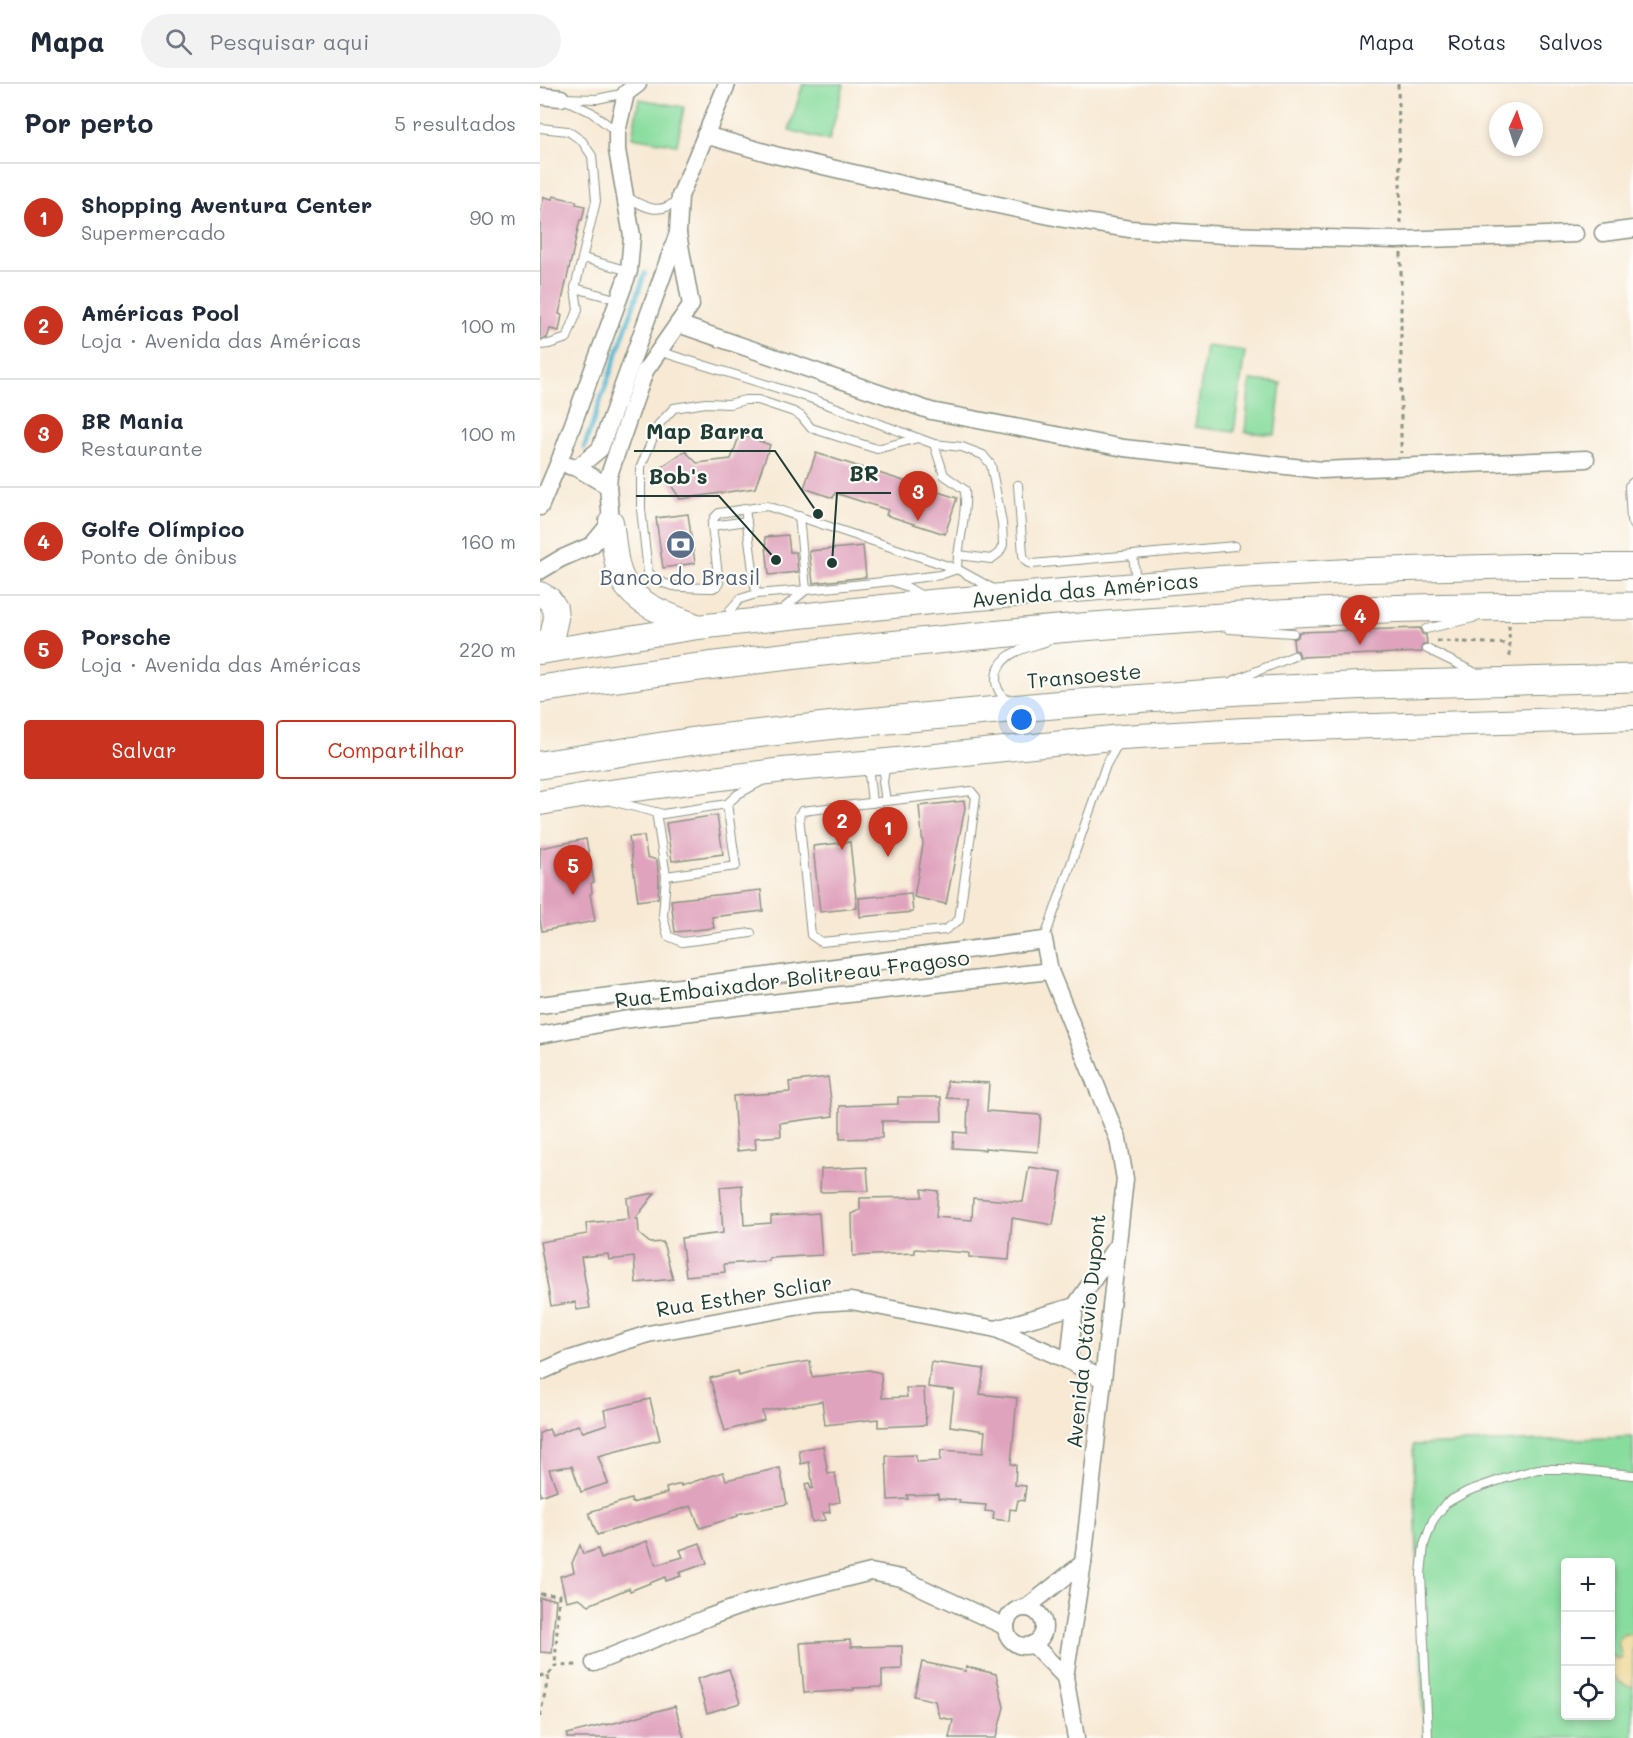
<!DOCTYPE html>
<html lang="pt">
<meta charset="utf-8">
<style>
body{margin:0;font-family:Mali,sans-serif;background:#f2f2f3;color:#1f2937}
.controls{position:absolute;right:18px;bottom:18px;display:grid;overflow:hidden;border-radius:6px;box-shadow:0 3px 9px #0003}
.controls button{width:54px;height:54px;display:grid;place-items:center;padding:0;border:0;border-bottom:2px solid #e0e1e3;background:#fff;color:#1f2937;font:30px sans-serif}
.compass{position:absolute;left:949px;top:18px;width:54px;height:54px;border-radius:50%;background:#fff;box-shadow:0 3px 9px #0003;rotate:3deg}
.you{position:absolute;left:482px;top:636px;width:21px;height:21px;margin:-15px;border:4px solid #fff;border-radius:50%;background:#1a73e8;box-shadow:0 0 0 9px #1a73e833}
.badge{display:grid;place-items:center;width:39px;height:39px;border-radius:50%;background:#c8321e;color:#fff;font-size:20px;font-weight:700}
.pin{position:absolute;translate:-50% -50px;filter:drop-shadow(0 2px 3px #0008)}
.pin::after{content:'';position:absolute;top:32px;width:21px;height:18px;background:inherit;clip-path:polygon(0 0,100% 0,50% 100%)}
.list{margin:0;padding:0;list-style:none}
h2{display:flex;justify-content:space-between;align-items:center;height:78px;margin:0;padding:0 24px;font-size:26px}
h2 small{font-size:20px;font-weight:400;color:#747a83}
.list li{display:grid;grid-template-columns:39px 1fr auto;gap:18px;align-items:center;box-sizing:border-box;height:108px;padding:0 24px;border-top:2px solid #e0e1e3}
.list b{display:block;font-size:22px;white-space:nowrap}
.list p{margin:0;font-size:20px;white-space:nowrap;color:#747a83}
.list em{font-size:20px;font-style:normal;color:#747a83}
.actions{display:flex;gap:12px;padding:18px 24px}
.actions a{flex:1;padding:14px 0;border:2px solid #c8321e;border-radius:6px;text-align:center;font-size:21px;color:#c8321e}
.actions .main{background:#c8321e;color:#fff}
.icon{flex:none;width:33px;height:33px;fill:none;stroke:currentColor;stroke-width:2;stroke-linecap:round;stroke-linejoin:round}
.map{position:relative;flex:none;width:1093px;height:1654px;overflow:hidden}
header{display:flex;align-items:center;gap:36px;box-sizing:border-box;height:84px;padding:0 30px;background:#fff;border-bottom:2px solid #e0e1e3}
header strong{font-size:28px}
nav{display:flex;gap:33px;margin-inline-start:auto;font-size:21px}
.search{width:420px;height:54px;background:#f2f2f3;display:flex;align-items:center;gap:15px;box-sizing:border-box;padding:0 21px;border-radius:33px;color:#747a83;font-size:22px}
main{display:flex}
aside{flex:1;background:#fff}
.map>svg:first-child{display:block}
</style>
<header>
<strong>Mapa</strong>
<div class="search"><svg class="icon" aria-label="search" viewBox="0 0 24 24"><circle cx="10" cy="10" r="6"/><path d="M15 15l6 6"/></svg>Pesquisar aqui</div>
<nav><a>Mapa</a><a>Rotas</a><a>Salvos</a></nav>
</header>
<main>
<aside>
<h2>Por perto<small>5 resultados</small></h2>
<ul class="list">
<li><span class="badge">1</span><div><b>Shopping Aventura Center</b><p>Supermercado</p></div><em>90 m</em></li>
<li><span class="badge">2</span><div><b>Américas Pool</b><p>Loja · Avenida das Américas</p></div><em>100 m</em></li>
<li><span class="badge">3</span><div><b>BR Mania</b><p>Restaurante</p></div><em>100 m</em></li>
<li><span class="badge">4</span><div><b>Golfe Olímpico</b><p>Ponto de ônibus</p></div><em>160 m</em></li>
<li><span class="badge">5</span><div><b>Porsche</b><p>Loja · Avenida das Américas</p></div><em>220 m</em></li>
</ul>
<div class="actions"><a class="main">Salvar</a><a>Compartilhar</a></div>
</aside>
<div class="map">
<svg width="1093" height="1654" viewBox="0 0 1093 1654">
<rect width="100%" height="100%" fill="#fdfcf7"/>
<filter id="ink" filterUnits="userSpaceOnUse"><feTurbulence type="fractalNoise" baseFrequency=".0167" numOctaves="2"/><feDisplacementMap in="SourceGraphic" scale="12" xChannelSelector="R" yChannelSelector="G"/><feConvolveMatrix kernelMatrix="1 2 1 2 8 2 1 2 1" color-interpolation-filters="sRGB"/></filter>
<filter id="wash" filterUnits="userSpaceOnUse"><feTurbulence type="fractalNoise" baseFrequency=".008" numOctaves="4" result="noise"/><feDisplacementMap in="SourceGraphic" scale="24" xChannelSelector="R" yChannelSelector="G"/><feGaussianBlur stdDeviation="1.35" result="paint"/><feColorMatrix in="noise" values="0 0 0 0 0 0 0 0 0 0 0 0 0 0 0 0 0 1.4 0 .05"/><feComposite in="paint" operator="in"/></filter>
<g filter="url(#wash)">
<rect width="100%" height="100%" fill="#f7e9d4"/>
<g fill="#88dc9e" stroke="#548c69" stroke-width="1.5" fill-rule="evenodd">
<path d="M263 0H304L289 57 249 46Z"/>
<path d="M99 15 144 23 137 61 92 53Z"/>
<path d="M666 262 705 267 694 348 655 343Z"/>
<path d="M710 296 741 299 735 351 705 348Z"/>
<path d="M1093 1353V1654H884L873 1361ZM1026 1478H1070V1632H1026Z"/>
</g>
<path fill="#eeda9e" stroke="#868c69" stroke-width="1.5" d="M1085 1550 1093 1551V1603C1077 1601 1066 1586 1074 1571L1078 1576 1082 1574 1078 1558 1081 1552Z"/>
<g fill="none" stroke-linecap="round" stroke-linejoin="round">
<path stroke="#55b8d3" stroke-width="4.5" d="M44 364 105 189"/>
</g>
<g id="blocks">
<g fill="#e0a3bd">
<path d="M13 112 36 117V120L45 122 42 136H40L19 230 22 231 19 247 10 245 7 254 0 255V130L4 113 12 115Z"/>
<path d="M200 350 230 361 215 404 140 415 120 384 145 367 157 379 191 375Z"/>
<path d="M276 369 417 414 405 450 346 431 348 426 295 409 293 414 264 404Z"/>
<path d="M148 430 155 479 123 484 116 434Z"/>
<path d="M248 451 250 468H256L258 488 229 491 225 453Z"/>
<path d="M323 462 326 493 273 499 269 467Z"/>
<path d="M880 544 882 550 886 551 887 559 882 562V568L760 573 758 567 754 566 753 555 758 553 759 548Z"/>
<path d="M424 717 425 724 406 820 374 813 383 761 379 722Z"/>
<path d="M177 731 183 770 132 777 126 739Z"/>
<path d="M104 752 107 773 117 776 119 795 118 814 98 817 89 753Z"/>
<path d="M46 755 54 798 51 799 52 809 50 810 55 837 2 847 0 835V764Z"/>
<path d="M310 758 317 824 280 828 273 762Z"/>
<path d="M221 806 223 827 172 833 174 844 135 848 131 816Z"/>
<path d="M371 809 373 828 320 833 319 814Z"/>
<path d="M288 993 293 1032 240 1039 241 1052 215 1054 216 1065 197 1067 193 1012 250 1008 249 998Z"/>
<path d="M407 997 449 999 447 1027 501 1031 498 1068 445 1064V1066L413 1064 414 1048 427 1049 428 1015 407 1014Z"/>
<path d="M358 1013H401L402 1037H342V1054L300 1055V1022L358 1020Z"/>
<path d="M327 1083 329 1107 280 1108 281 1085Z"/>
<path d="M489 1083 522 1088 513 1141 472 1134 469 1176 429 1173V1169L375 1165V1169L313 1172 312 1130 320 1126V1114L382 1113V1105L398 1107 396 1133 432 1136 433 1114 483 1118Z"/>
<path d="M202 1101 204 1141 231 1139V1132L279 1129 282 1171 229 1174V1177L184 1180 185 1188 146 1192 141 1154 183 1149 180 1103Z"/>
<path d="M115 1109 95 1135H98L99 1150 110 1159 123 1158 133 1195 96 1199 94 1173 69 1176 68 1170 41 1173 50 1224 37 1226 35 1218 11 1222 0 1158 47 1150 46 1139 89 1135 87 1114Z"/>
<path d="M270 1277 272 1293 329 1286 341 1289 342 1314 367 1313 366 1304H384L386 1341 338 1343V1335L285 1341 282 1317 222 1327 224 1336 185 1347 170 1294 198 1287 199 1292 226 1284Z"/>
<path d="M391 1278 444 1285 440 1310 477 1314 471 1380 476 1381 475 1401 486 1402 484 1417 478 1416 476 1426 470 1425 469 1437 453 1435 454 1428 445 1427 446 1421 419 1419 420 1416 398 1414V1410L367 1411 368 1415 348 1416 346 1372 376 1371V1378L400 1377 401 1366 443 1369 445 1347 410 1342 414 1306 388 1303Z"/>
<path d="M110 1315 120 1356 58 1372 68 1399 41 1408 32 1382 9 1385 17 1406 0 1412V1349L9 1345 12 1352 38 1341 43 1348 67 1340 64 1326Z"/>
<path d="M283 1362 288 1390 295 1389 300 1418 289 1420 290 1428 283 1429 286 1436 272 1438 265 1400 269 1399 271 1405 273 1404 269 1378 261 1380 259 1366Z"/>
<path d="M240 1384 247 1420 197 1430 198 1432 160 1444 151 1422 57 1451 49 1429 52 1428V1427L91 1415 92 1419 127 1409 126 1404 141 1400V1402L183 1388 186 1396Z"/>
<path d="M107 1457 116 1481 143 1473 140 1466 160 1459 167 1479 139 1489 141 1492 126 1497 125 1493 90 1507 89 1504 49 1521 39 1514 26 1517 20 1492 34 1488 32 1479 40 1461 43 1470 58 1465 61 1475Z"/>
<path d="M0 1514 16 1515 12 1569 0 1568Z"/>
<path d="M310 1556 311 1563 362 1562V1585L342 1586V1603L313 1604 314 1606 264 1609 260 1559Z"/>
<path d="M382 1578 425 1587 426 1583 456 1590 464 1623 456 1654H409L413 1636 399 1633 395 1617 374 1612Z"/>
<path d="M189 1585 200 1619 167 1629 157 1595Z"/>
<path d="M135 1622 144 1654H27V1650L67 1640V1641Z"/>
</g>
</g>
</g>
<g filter="url(#ink)">
<use href="#blocks" fill-opacity="0" stroke="#8b9384" stroke-width="1.5"/>
<g fill="none" stroke-linecap="round" stroke-linejoin="round">
<defs>
<g id="service">
<path d="M0 44 28 47 42 57 52 72 56 117 35 204 38 226 27 254 9 260 0 261"/>
<path d="M77 48 51 28 21 14 57 15 86 9"/>
<path d="M85 112C104 123 120 133 138 115"/>
<path d="M43 174 89 187"/>
<path d="M35 204 79 216"/>
<path d="M118 267 270 314 394 360 422 363 443 371 451 381 462 439 463 461 459 469 451 475 418 471"/>
<path d="M378 354 337 365 271 344 261 332 254 328 218 316H205L189 320 166 319 134 324 119 340 101 382V425L108 488C124 507 150 503 173 504L177 502 179 499 172 442 174 434 179 429 227 422 417 485 457 507"/>
<path d="M1093 398 1089 402 1091 436 1093 441"/>
<path d="M478 401 483 471C485 477 486 479 492 480L593 471"/>
<path d="M205 424 216 510"/>
<path d="M172 442 207 437"/>
<path d="M352 497 400 491 417 485C418 458 427 433 425 406L404 391 394 360"/>
<path d="M596 498 593 471 695 462"/>
<path d="M190 526 200 515 216 510 266 506 259 432"/>
<path d="M239 528 266 506 352 497 365 502 382 512"/>
<path d="M689 545 753 549"/>
<path d="M886 545 933 534"/>
<path d="M887 565 932 587"/>
<path d="M695 596 754 572"/>
<path d="M464 615C462 611 458 607 457 602 455 598 456 593 457 588 464 567 487 564 505 558"/>
<path d="M328 681 332 719"/>
<path d="M431 707 436 713 419 836 405 846 281 858 271 851 259 731 262 727Z"/>
<path d="M71 717 123 730 187 720 198 710 222 697"/>
<path d="M346 717 343 698 346 679"/>
<path d="M116 728 126 792 196 782 187 720"/>
<path d="M126 792 123 832 128 852 142 858 211 849"/>
<path d="M504 856 566 681 579 658"/>
<path d="M888 1654 881 1490 884 1461 893 1436 906 1419 928 1407 963 1395 998 1385H1028L1093 1391"/>
</g>
<g id="minor">
<path d="M0 12 21 14"/>
<path d="M165 51 235 71 374 103 519 134 590 145 684 151 856 156 1035 150"/>
<path d="M1063 149 1093 145"/>
<path d="M138 240 391 327 584 364 781 386 1046 375"/>
<path d="M29 382 37 384 68 402"/>
<path d="M37 384 60 365 138 149 140 112 187 0"/>
<path d="M0 423 19 378 89 187 92 152 77 66V48L86 9 98 0"/>
<path d="M0 487 20 475 52 461 71 438 68 402 69 391 105 287 151 221 138 150"/>
<path d="M0 921 504 856 510 887 578 1055 585 1095 543 1479 525 1593 536 1654"/>
<path d="M0 951 82 936 510 887"/>
<path d="M456 1245 535 1222 575 1164"/>
<path d="M529 1277 535 1222"/>
<path d="M0 1288 27 1276 108 1250 277 1219 311 1217 456 1245 529 1277 562 1295"/>
<path d="M486 1524 543 1479"/>
<circle cx="485" cy="1543" r="19"/>
<path d="M493 1560 525 1593"/>
<path d="M54 1579 169 1533 211 1518 331 1488 361 1494 466 1543"/>
</g>
<g id="secondary">
<path d="M71 438C74 455 74 474 80 490 91 520 128 531 156 542"/>
<path d="M0 510 9 515 15 524 16 534 12 552 0 564"/>
<path d="M0 568 158 543 231 535 390 518 681 494 828 486 986 482H1093"/>
<path d="M0 719 47 711 243 686 347 677 582 653 705 646 1093 634"/>
</g>
<g id="trunk">
<path d="M0 605C273 565 547 537 823 526 913 522 1003 522 1093 522"/>
<path d="M0 681 161 656 304 640 513 621 700 607 831 601 1093 594"/>
</g>
</defs>
<use href="#service" stroke="#8b9384" stroke-width="10"/>
<use href="#minor" stroke="#8b9384" stroke-width="19"/>
<use href="#secondary" stroke="#8b9384" stroke-width="26"/>
<use href="#trunk" stroke="#8b9384" stroke-width="29"/>
<g stroke="#8b9384" stroke-width="3" stroke-dasharray="4.5 4.5" stroke-linecap="butt">
<path d="M858 0 861 141"/>
<path d="M861 169V369"/>
<path d="M969 541 970 577"/>
<path d="M897 557 970 560"/>
<path d="M0 1510 19 1511 15 1582"/>
<path d="M0 1592 9 1590 15 1582 39 1581"/>
<path d="M0 1632 9 1590"/>
</g>
<use href="#service" stroke="#fff" stroke-width="8"/>
<use href="#minor" stroke="#fff" stroke-width="16"/>
<use href="#secondary" stroke="#fff" stroke-width="24"/>
<use href="#trunk" stroke="#fff" stroke-width="27"/>
</g>
</g>
<defs>
<symbol id="bank-disc" viewBox="-11 -11 22 22"><circle r="9.5" fill="#5c6f8a" stroke="#fdfcf7"/><path d="M-6-4H6V4H-6ZM0-2.3a2.3 2.3 0 1 0 0 4.6a2.3 2.3 0 1 0 0-4.6Z" fill="#fff"/></symbol>
</defs>
<g fill-rule="evenodd">
<use href="#bank-disc" x="124" y="444" width="33" height="33"/>
</g>
<g text-anchor="middle" dominant-baseline="central" stroke-width="4.5" stroke-linejoin="round" paint-order="stroke">
<g font-size="21" fill="#4e5e75" stroke="#fdfcf7">
<text x="140" y="492">Banco do Brasil</text>
</g>
<g font-size="21" fill="#1f3d34" stroke="#fdfcf7">
<text transform="translate(545 505) rotate(-5)">Avenida das Américas</text>
<text transform="translate(544 591) rotate(-5)">Transoeste</text>
<text transform="translate(252 894) rotate(-7)">Rua Embaixador Bolitreau Fragoso</text>
<text transform="translate(204 1211) rotate(-9)">Rua Esther Scliar</text>
<text transform="translate(545 1247) rotate(-84)">Avenida Otávio Dupont</text>
</g>
</g>
<path fill="none" stroke="#1f3d34" stroke-width="2" d="M278 430L235 367H94M292 479L297 409H351M236 476L179 412H96"/>
<g fill="#1f3d34" stroke="#fdfcf7" stroke-width="2">
<circle cx="278" cy="430" r="6"/>
<circle cx="292" cy="479" r="6"/>
<circle cx="236" cy="476" r="6"/>
</g>
<g font-size="22" text-anchor="middle" font-weight="bold" fill="#1f3d34" stroke="#fdfcf7" stroke-width="4.5" stroke-linejoin="round" paint-order="stroke">
<text x="165" y="355">Map Barra</text>
<text x="324" y="397">BR</text>
<text x="138" y="400">Bob's</text>
</g>
</svg>
<div class="controls">
<button>+</button>
<button>−</button>
<button><svg class="icon" aria-label="locate" viewBox="0 0 24 24"><circle cx="12" cy="12" r="6"/><path d="M12 2v4M12 18v4M2 12h4M18 12h4"/></svg></button>
</div>
<svg class="compass" viewBox="-18 -18 36 36"><path d="M0-13l5 13h-10z" fill="#e53935"/><path d="M0 13l5-13h-10z" fill="#747a83"/></svg>
<div class="you"></div>
<div class="pin badge" style="left:348px;top:773px">1</div>
<div class="pin badge" style="left:302px;top:766px">2</div>
<div class="pin badge" style="left:378px;top:437px">3</div>
<div class="pin badge" style="left:820px;top:561px">4</div>
<div class="pin badge" style="left:33px;top:811px">5</div>
</div>
</main>
